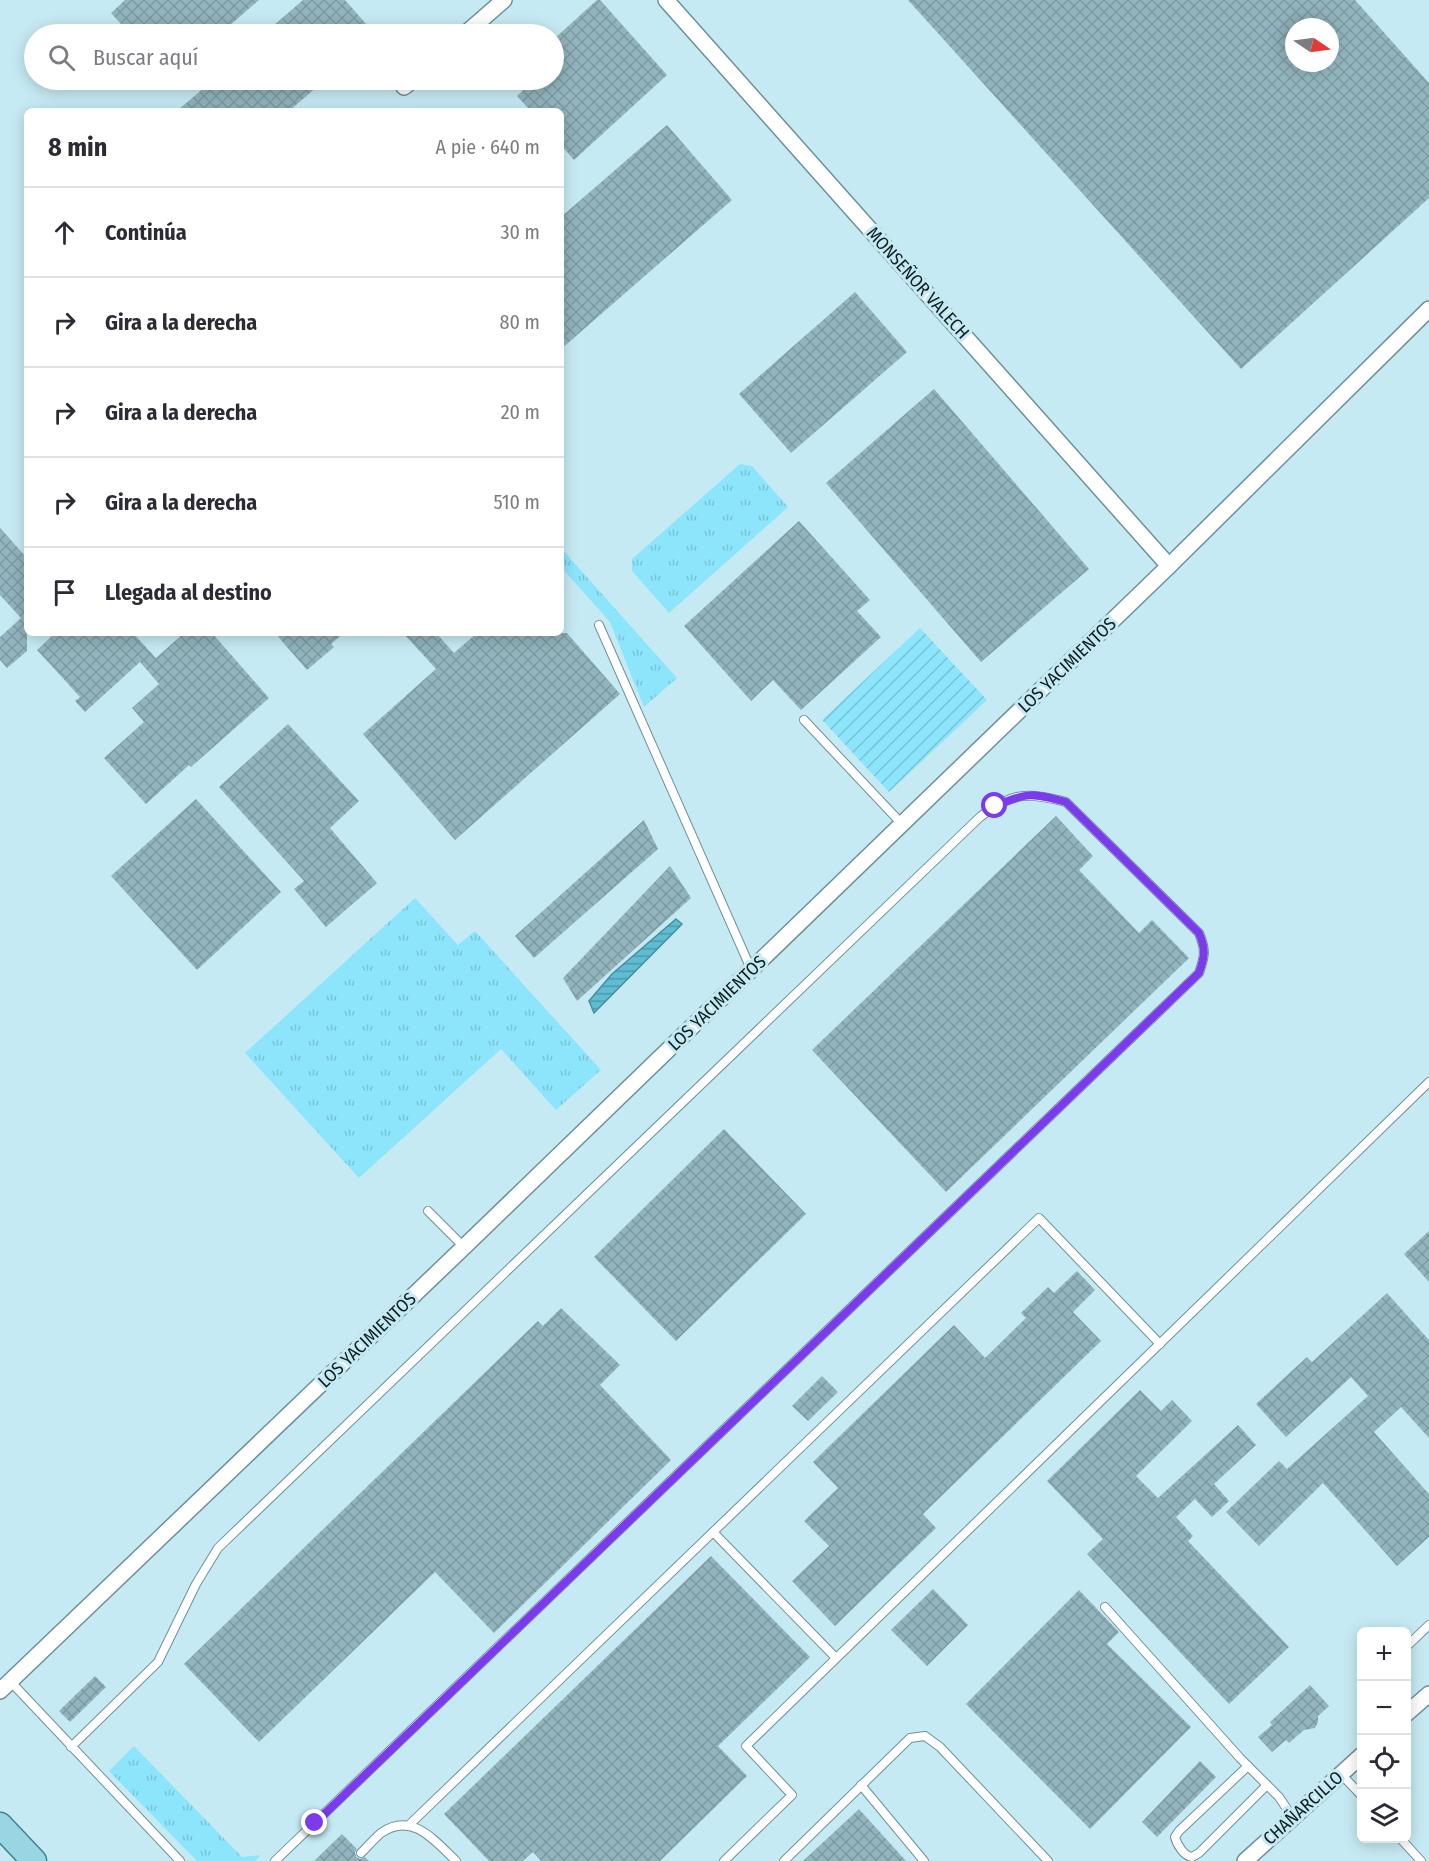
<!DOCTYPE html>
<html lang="es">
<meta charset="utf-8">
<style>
body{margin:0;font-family:"Fira Sans Condensed",sans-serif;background:#f2f2f3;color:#2b2b33}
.controls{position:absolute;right:18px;bottom:18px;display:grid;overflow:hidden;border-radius:9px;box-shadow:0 3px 15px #0003}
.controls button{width:54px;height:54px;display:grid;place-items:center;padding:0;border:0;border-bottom:2px solid #e1e1e2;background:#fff;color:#2b2b33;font:30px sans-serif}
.compass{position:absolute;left:1285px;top:18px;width:54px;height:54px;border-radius:50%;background:#fff;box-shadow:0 3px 15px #0003;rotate:103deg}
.stop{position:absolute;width:18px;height:18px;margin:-14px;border:4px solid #7c3aed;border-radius:50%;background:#fff}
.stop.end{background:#7c3aed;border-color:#fff;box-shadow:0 2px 6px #0008}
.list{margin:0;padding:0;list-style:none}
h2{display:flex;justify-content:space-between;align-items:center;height:78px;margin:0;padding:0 24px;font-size:26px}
h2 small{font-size:20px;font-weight:400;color:#7c7c81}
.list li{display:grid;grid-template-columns:39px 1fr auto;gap:18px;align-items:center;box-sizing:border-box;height:90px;padding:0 24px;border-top:2px solid #e1e1e2}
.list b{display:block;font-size:22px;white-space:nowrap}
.list em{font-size:20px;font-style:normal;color:#7c7c81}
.icon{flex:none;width:33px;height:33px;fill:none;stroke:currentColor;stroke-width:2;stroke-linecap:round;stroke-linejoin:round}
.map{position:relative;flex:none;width:1429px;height:1861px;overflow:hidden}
.search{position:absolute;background:#fff;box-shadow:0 3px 15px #0003;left:24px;top:24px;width:540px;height:66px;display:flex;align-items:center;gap:15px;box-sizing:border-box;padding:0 21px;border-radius:33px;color:#7c7c81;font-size:22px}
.panel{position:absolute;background:#fff;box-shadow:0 3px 15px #0003;left:24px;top:108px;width:540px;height:528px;border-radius:9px}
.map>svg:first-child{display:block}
</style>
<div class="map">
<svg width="1429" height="1861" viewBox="0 0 1429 1861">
<defs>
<pattern id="grass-tufts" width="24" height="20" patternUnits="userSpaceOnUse" patternTransform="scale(1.5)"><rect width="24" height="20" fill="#8ce5fb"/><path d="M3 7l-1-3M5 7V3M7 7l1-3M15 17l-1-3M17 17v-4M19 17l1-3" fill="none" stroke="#78c4d7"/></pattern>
<pattern id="garden-furrows" width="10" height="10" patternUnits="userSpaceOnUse" patternTransform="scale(1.5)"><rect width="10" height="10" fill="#8ce5fb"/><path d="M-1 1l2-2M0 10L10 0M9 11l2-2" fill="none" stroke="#78c4d7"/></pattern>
<pattern id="water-rules" width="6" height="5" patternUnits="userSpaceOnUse" patternTransform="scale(1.5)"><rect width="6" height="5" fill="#5fbdd3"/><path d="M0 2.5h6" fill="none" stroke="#4d99ab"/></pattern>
<pattern id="building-cross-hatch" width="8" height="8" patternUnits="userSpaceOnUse" patternTransform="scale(1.5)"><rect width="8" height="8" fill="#92b4bd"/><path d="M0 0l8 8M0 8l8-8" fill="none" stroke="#7d9aa2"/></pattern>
</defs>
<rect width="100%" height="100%" fill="#c6eaf3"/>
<g fill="url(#grass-tufts)">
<path d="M740 464 752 466 788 507 669 613 632 571V559Z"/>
<path d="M561 548 677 678 644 707 610 622 561 567Z"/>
<path d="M415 898 458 945 475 931 601 1070 556 1110 501 1049 359 1178 245 1053Z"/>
<path d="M134 1746 242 1857 261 1855 255 1861H197L109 1771Z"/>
</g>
<path fill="url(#garden-furrows)" d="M920 628 987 700 889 792 822 720Z"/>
<path fill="url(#water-rules)" stroke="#488d9e" stroke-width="1.5" d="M676 919 682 924 594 1013 589 1001 612 974Z"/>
<g fill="url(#building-cross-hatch)" fill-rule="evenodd">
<path d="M125 0H259L220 34H130L111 13Z"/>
<path d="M303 0H345L375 34H264Z"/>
<path d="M597 0H600L667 75 574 160 561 145V111H531L517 96 534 80H554V39Z"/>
<path d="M908 0H1355L1429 83V198L1241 369ZM1294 27H1330V63H1294Z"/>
<path d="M213 80H325L289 111H177Z"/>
<path d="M667 125 732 200 561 349V217Z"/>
<path d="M855 292 907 352 791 453 739 394Z"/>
<path d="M934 389 1089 569 981 662 826 483Z"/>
<path d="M799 521 870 600 857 611 881 637 801 710 773 680 751 701 684 626Z"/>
<path d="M0 528 27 558V651L7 668 0 660V637L21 618 0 595Z"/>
<path d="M55 633H133L156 658 184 633H212L269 698 191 767 189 765 146 804 104 758 144 722 132 708 159 684 140 662 85 712 75 701 80 697 37 650Z"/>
<path d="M275 633H344L331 644 334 647 307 670Z"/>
<path d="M403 633H436L454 653 477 633H567L620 694 455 840 363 734 436 669Z"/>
<path d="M288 724 359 801 330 828 377 883 326 927 294 889 304 881 219 787Z"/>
<path d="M196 799 281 892 197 970 111 876Z"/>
<path d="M1056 816 1093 856 1079 870 1139 933 1152 920 1189 958 946 1192 812 1050Z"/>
<path d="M644 820 658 849 534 958 515 936Z"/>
<path d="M670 866 691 898 577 1001 563 978Z"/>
<path d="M724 1129 806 1214 676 1341 594 1257Z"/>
<path d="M1429 1231V1282L1404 1254Z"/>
<path d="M1077 1271 1095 1290 1073 1312 1101 1341 923 1514 936 1528 835 1626 792 1581 829 1546 804 1521 838 1488 813 1462 954 1325 985 1358 1026 1318 1021 1313 1048 1287 1054 1293Z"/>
<path d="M1387 1293 1429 1340V1438L1401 1407 1374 1432 1429 1494V1537L1397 1566 1323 1483 1259 1546 1226 1512 1279 1461 1287 1469 1368 1396 1351 1377 1286 1437 1256 1404 1307 1357 1312 1362Z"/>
<path d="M561 1308 620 1365 600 1385 671 1460 494 1633 435 1572 259 1742 184 1664 538 1321 543 1326Z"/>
<path d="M822 1376 838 1392 808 1421 792 1406Z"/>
<path d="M1140 1390 1161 1411 1172 1400 1192 1421 1136 1476 1158 1498 1238 1425 1256 1445 1214 1484 1229 1501 1212 1517 1195 1499 1176 1517 1193 1536 1188 1541 1289 1647 1229 1704 1087 1554 1103 1539 1047 1481Z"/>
<path d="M711 1556 810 1657 718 1746 747 1776 660 1861H541L533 1852 523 1861H489L444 1814Z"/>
<path d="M933 1589 968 1625 927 1666 891 1630Z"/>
<path d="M1079 1590 1119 1632 1107 1644 1191 1727 1090 1829 966 1704Z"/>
<path d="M95 1676 106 1687 70 1722 59 1711Z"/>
<path d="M1310 1685 1329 1706 1318 1716V1722L1315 1728 1304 1730 1289 1743 1286 1740 1272 1752 1258 1737 1272 1725 1270 1722Z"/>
<path d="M1200 1761 1216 1777 1157 1837 1142 1822Z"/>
<path d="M859 1809 906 1861H803Z"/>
<path d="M342 1834 357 1849 355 1852 356 1857 360 1859 365 1857 369 1861H314Z"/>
</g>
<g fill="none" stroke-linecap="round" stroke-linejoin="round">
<defs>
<g id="lane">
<path d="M599 625 751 969"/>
<path d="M804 720 902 824"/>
<path d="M428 1211 464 1247"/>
<path d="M713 1532 836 1658"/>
<path d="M1105 1607 1240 1758 1279 1797 1293 1818"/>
<path d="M1406 1647 1429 1625"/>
<path d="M10 1681 180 1861"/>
<path d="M71 1747 158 1662 196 1584 218 1548 980 817C1012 792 1027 792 1066 802L1199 933C1206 950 1205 956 1199 973L275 1861"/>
<path d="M1248 1766 1179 1831 1175 1837C1177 1845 1184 1856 1192 1857L1199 1853 1267 1785"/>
<path d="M1341 1774 1362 1796"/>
<path d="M861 1785 924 1861"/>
<path d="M408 1826 1039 1218 1160 1344"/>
<path d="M1400 1838 1421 1861"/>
<path d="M361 1853C367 1847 374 1839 381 1833 412 1811 435 1841 456 1861"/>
<path d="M724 1861 792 1795 746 1746 1429 1082"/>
<path d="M784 1861 910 1738 925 1736 940 1747 1048 1861"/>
</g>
<g id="street">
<path d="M666 0 1169 566"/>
<path d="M465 34 504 0"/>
<path d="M404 87 413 80"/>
<path d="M0 1691 464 1247 1169 566 1429 309"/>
<path d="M1406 1714 1429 1694"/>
<path d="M1245 1861 1362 1755"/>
</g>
<path id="primary" d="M0 1825 34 1861"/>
</defs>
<use href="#lane" stroke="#6f9098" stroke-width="10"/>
<use href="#street" stroke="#6f9098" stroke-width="18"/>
<use href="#primary" stroke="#3d8393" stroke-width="27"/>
<use href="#lane" stroke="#fff" stroke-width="8"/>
<use href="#street" stroke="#fff" stroke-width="15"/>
<use href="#primary" stroke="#99d5e3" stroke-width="24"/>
</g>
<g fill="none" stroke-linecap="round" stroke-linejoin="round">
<path stroke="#7c3aed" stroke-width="8" d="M315 1823 1199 973C1205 956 1206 950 1199 933L1066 802C1033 793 1027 792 995 806"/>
</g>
<g text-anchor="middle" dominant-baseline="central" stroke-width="6" stroke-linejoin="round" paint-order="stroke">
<g font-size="18" fill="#111e22" stroke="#c6eaf3">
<text transform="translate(918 283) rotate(48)">MONSEÑOR VALECH</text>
<text transform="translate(1067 665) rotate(-44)">LOS YACIMIENTOS</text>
<text transform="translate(717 1003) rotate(-44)">LOS YACIMIENTOS</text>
<text transform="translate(367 1340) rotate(-44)">LOS YACIMIENTOS</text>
<text transform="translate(1303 1808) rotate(-42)">CHAÑARCILLO</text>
</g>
</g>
</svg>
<div class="controls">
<button>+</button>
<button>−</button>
<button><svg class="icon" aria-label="locate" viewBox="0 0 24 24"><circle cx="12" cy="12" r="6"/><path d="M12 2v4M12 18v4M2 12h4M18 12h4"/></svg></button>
<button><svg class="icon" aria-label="layers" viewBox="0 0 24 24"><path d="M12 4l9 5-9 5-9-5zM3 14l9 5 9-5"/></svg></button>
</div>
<svg class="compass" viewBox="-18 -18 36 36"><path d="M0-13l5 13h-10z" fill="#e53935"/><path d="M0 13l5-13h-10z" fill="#7c7c81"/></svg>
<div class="stop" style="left:995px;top:806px"></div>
<div class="stop end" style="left:315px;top:1823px"></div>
<div class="search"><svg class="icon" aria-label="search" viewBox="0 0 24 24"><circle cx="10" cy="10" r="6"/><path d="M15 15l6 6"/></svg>Buscar aquí</div>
<section class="panel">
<h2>8 min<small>A pie · 640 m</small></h2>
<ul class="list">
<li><svg class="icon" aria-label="ahead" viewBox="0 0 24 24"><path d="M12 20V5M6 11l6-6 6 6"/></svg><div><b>Continúa</b></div><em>30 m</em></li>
<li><svg class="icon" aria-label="right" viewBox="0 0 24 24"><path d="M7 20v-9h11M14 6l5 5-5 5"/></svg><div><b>Gira a la derecha</b></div><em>80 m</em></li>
<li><svg class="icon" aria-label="right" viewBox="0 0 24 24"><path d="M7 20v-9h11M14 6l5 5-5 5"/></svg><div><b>Gira a la derecha</b></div><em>20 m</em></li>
<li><svg class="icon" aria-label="right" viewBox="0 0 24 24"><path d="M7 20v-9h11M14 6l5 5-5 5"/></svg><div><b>Gira a la derecha</b></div><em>510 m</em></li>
<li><svg class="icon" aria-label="arrive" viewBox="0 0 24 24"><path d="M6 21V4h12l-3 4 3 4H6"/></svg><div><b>Llegada al destino</b></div></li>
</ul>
</section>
</div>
